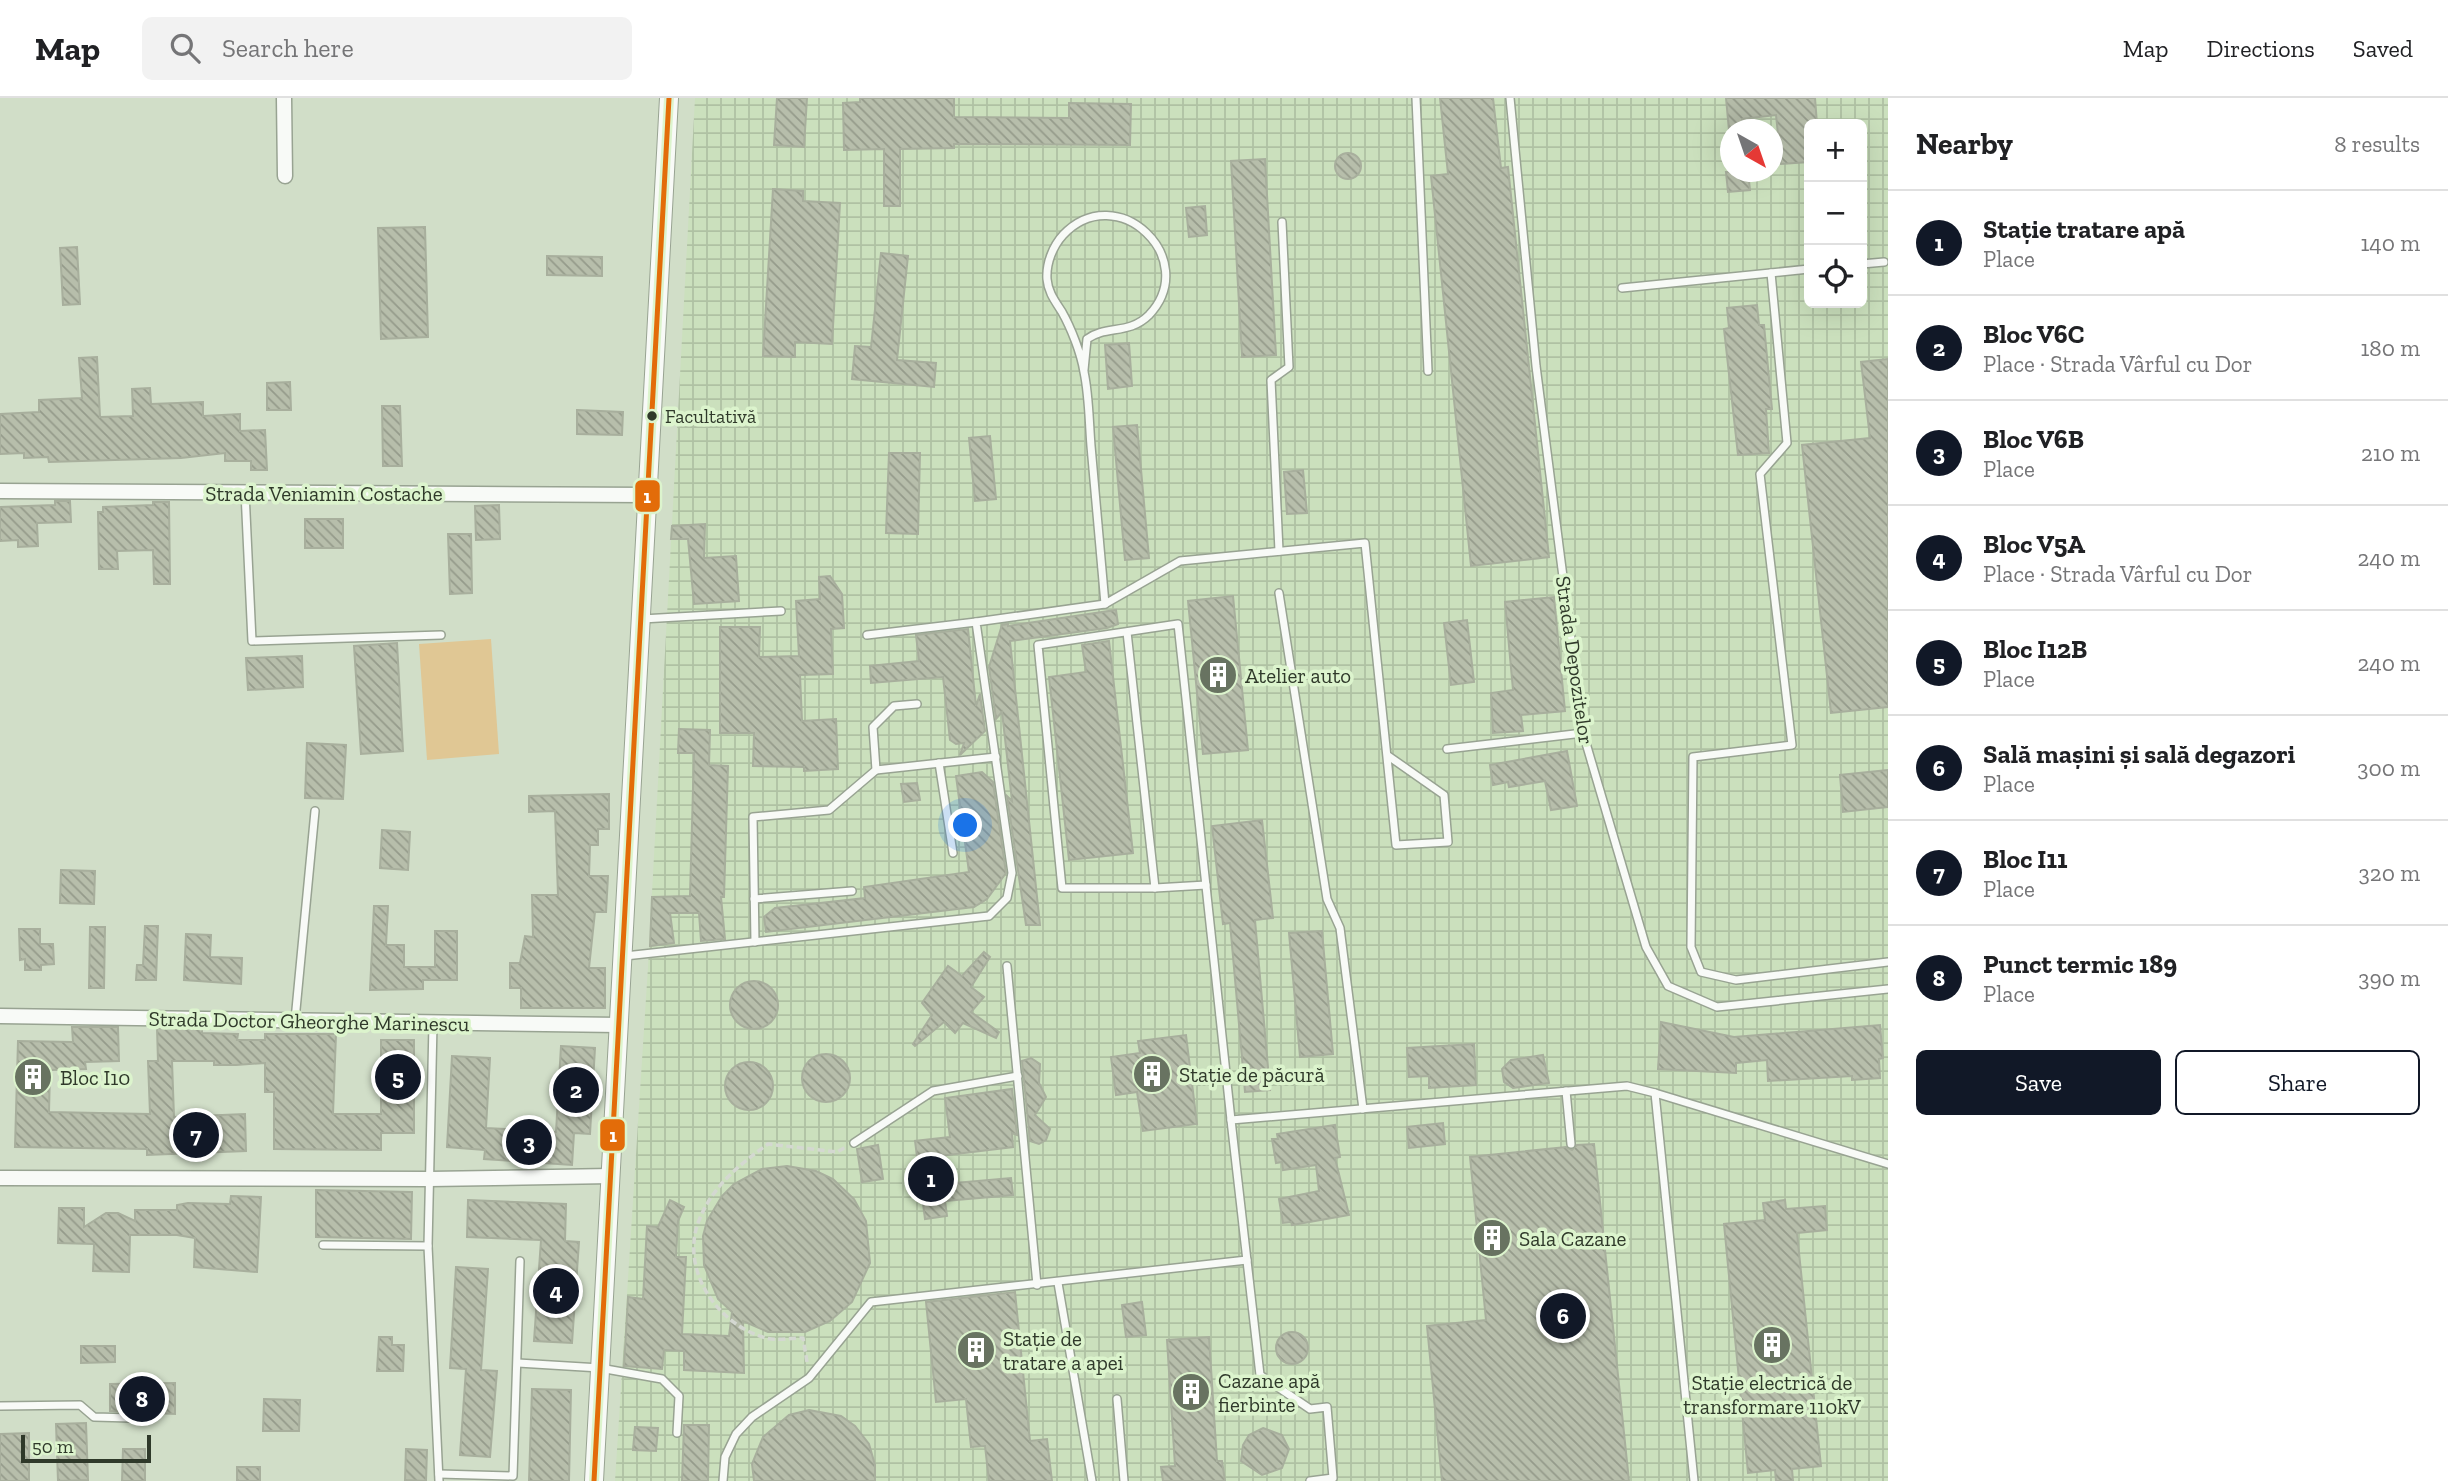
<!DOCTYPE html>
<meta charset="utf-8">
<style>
body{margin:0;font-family:"Zilla Slab",serif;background:#f2f2f2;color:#202124}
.controls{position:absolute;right:21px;top:21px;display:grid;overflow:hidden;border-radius:10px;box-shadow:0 7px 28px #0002}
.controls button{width:63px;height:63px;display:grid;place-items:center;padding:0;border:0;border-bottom:2px solid #e0e0e0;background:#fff;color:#202124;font:35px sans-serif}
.compass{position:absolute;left:1720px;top:21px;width:63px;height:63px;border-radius:50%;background:#fff;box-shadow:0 7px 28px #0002;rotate:140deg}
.scale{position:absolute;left:21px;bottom:18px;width:130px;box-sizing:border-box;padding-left:7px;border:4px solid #2f392a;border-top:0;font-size:19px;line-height:24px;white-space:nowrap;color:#2f392a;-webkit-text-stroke:5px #dcf4cd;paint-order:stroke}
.you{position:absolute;left:966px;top:728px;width:24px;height:24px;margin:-18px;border:5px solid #fff;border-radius:50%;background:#1a73e8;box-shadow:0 0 0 10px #1a73e833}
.badge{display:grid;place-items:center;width:46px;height:46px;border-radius:50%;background:#111827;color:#fff;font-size:23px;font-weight:700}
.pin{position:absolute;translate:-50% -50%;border:4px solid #fff;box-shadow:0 2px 7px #0006}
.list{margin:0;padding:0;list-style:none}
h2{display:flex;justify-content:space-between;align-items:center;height:91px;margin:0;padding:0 28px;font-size:30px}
h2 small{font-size:23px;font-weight:400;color:#757577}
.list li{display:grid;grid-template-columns:46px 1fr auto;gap:21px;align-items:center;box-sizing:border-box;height:105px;padding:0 28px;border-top:2px solid #e0e0e0}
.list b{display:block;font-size:26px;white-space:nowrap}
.list p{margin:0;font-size:23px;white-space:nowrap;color:#757577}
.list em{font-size:23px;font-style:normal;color:#757577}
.actions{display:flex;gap:14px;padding:21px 28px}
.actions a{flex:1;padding:16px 0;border:2px solid #111827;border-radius:10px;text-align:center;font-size:24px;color:#111827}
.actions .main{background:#111827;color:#fff}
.icon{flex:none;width:38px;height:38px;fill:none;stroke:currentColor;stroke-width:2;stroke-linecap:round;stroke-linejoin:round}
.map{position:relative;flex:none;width:1888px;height:1383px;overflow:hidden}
header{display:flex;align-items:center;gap:42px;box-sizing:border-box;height:98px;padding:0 35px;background:#fff;border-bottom:2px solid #e0e0e0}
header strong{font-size:33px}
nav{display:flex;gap:38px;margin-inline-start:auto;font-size:24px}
.search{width:490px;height:63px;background:#f2f2f2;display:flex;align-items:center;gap:18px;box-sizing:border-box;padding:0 24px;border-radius:10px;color:#757577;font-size:26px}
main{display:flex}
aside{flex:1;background:#fff}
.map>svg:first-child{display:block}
</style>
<header>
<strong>Map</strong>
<div class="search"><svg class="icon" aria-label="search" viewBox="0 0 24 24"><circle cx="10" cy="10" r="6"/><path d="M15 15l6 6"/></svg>Search here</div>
<nav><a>Map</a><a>Directions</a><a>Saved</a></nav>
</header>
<main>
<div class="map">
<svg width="1888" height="1383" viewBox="0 0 1888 1383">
<defs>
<pattern id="industrial-grid" width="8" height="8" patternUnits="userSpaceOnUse" patternTransform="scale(1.75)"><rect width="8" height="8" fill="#cbe0bd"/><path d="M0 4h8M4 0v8" fill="none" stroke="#afc1a3"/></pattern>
<pattern id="building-back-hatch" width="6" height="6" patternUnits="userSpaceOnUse" patternTransform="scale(1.75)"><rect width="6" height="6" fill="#b7beab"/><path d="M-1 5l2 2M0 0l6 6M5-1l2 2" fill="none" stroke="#959b8b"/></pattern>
</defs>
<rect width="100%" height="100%" fill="#d1dec8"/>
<path fill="url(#industrial-grid)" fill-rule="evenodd" d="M695 0H1888V1383H615L648 869ZM1809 26H1862V205H1809ZM1730 32H1772V74H1730Z"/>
<path fill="#e0c794" d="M491 541 499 656 427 662 419 546Z"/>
<g fill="url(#building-back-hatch)" stroke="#a8af9d" stroke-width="2">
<path d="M777 0H807L804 49 774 47Z"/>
<path d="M860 0H954V19L1069 20V5L1131 6 1130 47 954 46V50L900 51V108H884V51L844 52 843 5 860 4Z"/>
<path d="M1440 0H1493L1501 70 1508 69 1549 459 1471 468 1431 78 1448 76Z"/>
<path d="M1726 0H1815L1817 26H1809V64L1781 66 1776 17 1742 21 1743 32H1729Z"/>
<circle cx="1348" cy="68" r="13"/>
<path d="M1265 61 1276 257 1242 259 1231 63Z"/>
<path d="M1726 74H1748L1750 92 1728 94Z"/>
<path d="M773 91 803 93V103L840 105 832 246 795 244V259L763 258Z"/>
<path d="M1205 108 1207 137 1189 139 1186 110Z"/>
<path d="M425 129 428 239 381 241 378 130Z"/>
<path d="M77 149 80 206 63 207 60 150Z"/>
<path d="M881 155 908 158 897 262 936 265 934 289 852 281 855 248 871 249Z"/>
<path d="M547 158 602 159V178L547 177Z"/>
<path d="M1757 207 1759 227H1764L1772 311H1766L1769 355 1738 357 1724 231 1729 230 1727 210Z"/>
<path d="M1129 245 1132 288 1108 291 1105 247Z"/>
<path d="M97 259 100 319 133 318 132 291 150 290 151 306 203 304V318L240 316V333L265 332 267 372H251V363H225V355L181 360 49 364 48 359 24 360V355L0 356V316L39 314V302L82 300 79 260Z"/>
<path d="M1888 261V609L1831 615 1802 347 1870 340 1861 264Z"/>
<path d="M290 284 291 312H267V285Z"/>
<path d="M382 308H400L402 368H383Z"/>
<path d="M577 312 623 314 622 337 577 336Z"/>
<path d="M1137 327 1149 460 1125 462 1113 329Z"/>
<path d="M990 338 996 401 975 403 969 340Z"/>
<path d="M889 355H920L918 436 886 435Z"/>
<path d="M1303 372 1307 415 1287 416 1284 374Z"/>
<path d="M55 403H70L71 424 37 425 38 448 18 449V442L0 443V409L55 407Z"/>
<path d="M153 404H169L170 486H154L153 452 117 453 118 471H99L98 414H103V409L153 407Z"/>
<path d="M499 407 500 441 476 442 475 408Z"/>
<rect x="305" y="421" width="38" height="29"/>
<path d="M705 426 704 460 736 458 739 503 694 506 688 441H671L672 428Z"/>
<path d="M448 436H471L472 495 450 496Z"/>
<path d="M830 478 842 496 844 530 831 531 833 576 800 577 802 623 836 621 838 671 804 673V669L753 668 754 635H720V529H760L759 559 799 558 796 503 820 501 819 479Z"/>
<path d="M1233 498 1248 652 1203 656 1188 503Z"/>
<path d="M1554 499 1565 613 1521 617 1523 633 1493 635 1491 595 1513 592 1505 504Z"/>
<path d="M1116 512 1118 526 1107 530 1010 543 1040 827H1026L1007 698 1012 703 1002 614 996 621 989 569 1002 527 1008 526V528Z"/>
<path d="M1467 522 1474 584 1451 587 1444 525Z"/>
<path d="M968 531 976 608 980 596 985 633 960 657 964 645 956 646 950 642 943 579 871 585 870 568 919 563 916 537Z"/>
<path d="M1109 543 1133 755 1069 762 1049 579 1086 574 1082 547Z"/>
<path d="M397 545 403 653 361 656 354 548Z"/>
<path d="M302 558 303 589 248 592 246 560Z"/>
<path d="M679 631 710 632 709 667 728 668 724 799H721L725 841 701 843 699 815H670L674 845 650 848 652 799 690 798 694 655H678Z"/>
<path d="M307 645 346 647 343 701 305 700Z"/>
<path d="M1567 653 1577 708 1551 712 1545 683 1509 689 1508 684 1493 687 1490 667Z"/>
<path d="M1888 672V709L1843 714 1840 677Z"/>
<path d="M982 674 993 684 1006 775 987 801 974 809 766 834 764 819 775 810 865 800 864 789 969 774 956 678Z"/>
<path d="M917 685 920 702 904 704 901 686Z"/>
<path d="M609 696V731H598V747H590L589 778H608L606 814H595L589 870H605V910H521V890H510V865H520L525 838 533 839 532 797H558L555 713 529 714V698Z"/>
<path d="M1262 722 1273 820 1255 822 1270 992 1245 994 1230 825 1223 826 1212 728Z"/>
<path d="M382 732 410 734 408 772 380 770Z"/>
<path d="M61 772 95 773 94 806 60 805Z"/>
<path d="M374 808H388L386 847H404V869H435V833H457V882H423V891L370 892Z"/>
<path d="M145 828H158L156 882H136L137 867H143Z"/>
<path d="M90 829H105L104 890H89Z"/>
<path d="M19 831H40V846H53L54 866 41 867V872H25V861L20 862Z"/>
<path d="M1322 833 1333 956 1300 959 1289 835Z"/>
<path d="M186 836 211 837 210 859 242 860 241 886 184 882Z"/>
<path d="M984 854 990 859 971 889 984 899 971 914 999 934 996 940 963 925 955 935 944 924 915 948 913 946 932 917 922 905 948 868 962 878Z"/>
<circle cx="754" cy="907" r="24"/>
<path d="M1661 924 1734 939 1880 927 1883 960 1879 961 1880 980 1852 982V978L1768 983 1767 962 1736 965V975L1658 971Z"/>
<path d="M72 929H118L119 963 85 964 86 971 50 972 49 1014 150 1016 148 963H158L157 930 202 931V935L238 936 237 942H265V936H336L333 1016H381V942H414V1035H381V1052L274 1051V994H265V965L236 967H214V963H172L174 1019 245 1016 246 1053 147 1057V1051L15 1049 18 943 73 944Z"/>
<path d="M1186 937 1197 1026 1143 1033 1137 994 1116 997 1111 959 1140 955 1138 943Z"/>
<path d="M1474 946 1476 987 1429 990V978L1409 979 1407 950Z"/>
<path d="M561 948 595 950 590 1036 574 1035 572 1067 484 1061 485 1052 447 1049 452 958 490 960 486 1030 556 1034Z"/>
<circle cx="826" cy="980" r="24"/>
<path d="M1543 957 1549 985 1513 990 1504 984 1502 971 1511 962Z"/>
<path d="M1031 960 1040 966 1039 985 1046 999 1035 1017 1050 1031 1046 1042 1039 1046 1030 1043 1022 963Z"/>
<circle cx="749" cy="988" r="24"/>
<path d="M1012 991 1017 1037 1012 1035 1013 1049 939 1058 943 1086 1011 1080 1013 1097 945 1103 947 1118 925 1121 915 1043 950 1039 945 1000Z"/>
<path d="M1443 1025 1445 1046 1409 1050 1407 1029Z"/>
<path d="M1335 1027 1340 1059 1335 1060 1349 1117 1292 1127 1291 1124 1283 1125 1279 1101 1319 1093 1316 1067 1283 1072 1282 1064 1276 1065 1272 1041H1278L1277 1036Z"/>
<path d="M1594 1046 1629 1383H1442L1427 1228 1486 1222 1470 1059 1566 1049 1572 1052 1577 1047Z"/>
<path d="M878 1047 883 1081 862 1084 857 1051Z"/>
<path d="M787 1068 816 1073 833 1081 854 1101 866 1123 870 1165 852 1204 830 1223 805 1234H768L743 1223 744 1275 684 1272V1253L664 1252 662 1271 624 1268 628 1199 643 1201 647 1128 658 1129 670 1102 684 1109 678 1123 676 1159H686L682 1236 729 1238 732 1214 718 1201 704 1167 703 1138 707 1123 722 1098 734 1086 762 1071Z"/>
<path d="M316 1092 412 1094 411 1141 316 1139Z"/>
<path d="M231 1098 261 1099 257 1174 194 1169 195 1140 177 1137H130L129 1174 93 1173 94 1146 58 1145 59 1110H84V1129L106 1115H118L135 1123V1112H177V1107L188 1105 230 1106Z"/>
<path d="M468 1102 566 1106 565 1143 579 1144 572 1245 534 1243 541 1142 467 1139Z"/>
<path d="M1785 1102 1786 1111 1825 1108 1827 1132 1797 1135 1821 1368 1792 1371 1793 1383H1776L1775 1372 1748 1375 1724 1126 1765 1122 1763 1105Z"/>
<path d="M456 1169 488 1171 481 1272 497 1273 490 1359 460 1357 466 1271 450 1270Z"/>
<path d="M1015 1194 1030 1343 1047 1341 1052 1383H989L985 1348 971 1349 966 1301 936 1304 926 1204Z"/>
<path d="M1142 1204 1146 1237 1126 1239 1122 1207Z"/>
<circle cx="1292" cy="1250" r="16"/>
<path d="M379 1239H392V1247H404L403 1273H377Z"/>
<path d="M1209 1239 1217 1363H1222L1225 1383H1163L1161 1369 1175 1368 1167 1242Z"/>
<path d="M81 1248H115V1264L81 1265Z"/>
<path d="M175 1285V1316L110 1313V1286Z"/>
<path d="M532 1291 571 1292 569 1383H529Z"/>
<path d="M264 1301 300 1302 299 1333H263Z"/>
<path d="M809 1312 841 1318 855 1328 869 1346 875 1367V1383H754L752 1366 763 1339 789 1317Z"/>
<path d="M86 1325 88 1382 58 1383 56 1326Z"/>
<path d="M684 1327H709L708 1383H682Z"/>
<path d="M635 1329 658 1330 656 1353 633 1352Z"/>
<path d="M1263 1330 1282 1337 1289 1351 1282 1370 1262 1377 1241 1363 1243 1347 1249 1337Z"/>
<path d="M29 1335V1383H0V1336Z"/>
<path d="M123 1351H145V1383H122Z"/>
<path d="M406 1351 427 1352 426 1383 405 1382Z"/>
<rect x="237" y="1369" width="23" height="14"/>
</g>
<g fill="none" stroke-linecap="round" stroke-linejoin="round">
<defs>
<g id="service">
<path d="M1416 0 1428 273"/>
<path d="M1510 0 1536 268 1583 635 1646 849 1668 888 1717 909 1888 891"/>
<path d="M1862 166 1884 164"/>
<path d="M1771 175 1787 345 1760 376 1792 647 1693 659 1691 849 1701 874 1736 882 1888 864"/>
<path d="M1622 190 1809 171"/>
<path d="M1084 272 1087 241C1106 227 1129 237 1149 217 1202 161 1117 80 1063 137 1053 148 1046 165 1047 181 1048 194 1055 203 1062 214 1071 230 1081 255 1084 274 1089 297 1089 323 1091 348 1096 400 1100 453 1105 506"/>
<path d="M245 394 252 543 441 537"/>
<path d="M1279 453 1271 282 1289 269 1282 124"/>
<path d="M1279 495 1327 801 1340 830 1363 1011"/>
<path d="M642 521 781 513"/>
<path d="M1127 534 1155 790H1062L1038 547 1178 526 1231 1022"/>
<path d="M867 537 976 524"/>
<path d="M1447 651 1583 635"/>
<path d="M939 665 953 755"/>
<path d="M876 672 996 659"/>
<path d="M1155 790 1206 787"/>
<path d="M754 801 852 793"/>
<path d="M755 844 753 719 829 712 876 672 873 629 894 608 917 606"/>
<path d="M625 858 989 818 1007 800 1012 775 976 524 1105 506 1180 463 1365 445 1396 747 1448 744 1444 697 1387 657"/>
<path d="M1007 868 1037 1187"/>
<path d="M295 922 315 713"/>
<path d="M433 926 428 1148 439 1383"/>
<path d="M1566 993 1571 1046"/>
<path d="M1655 995 1888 1066"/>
<path d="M854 1045 933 993 1018 978"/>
<path d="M323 1147 428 1148"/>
<path d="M1058 1185 1092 1383"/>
<path d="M518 1265 600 1270 662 1281 679 1298 677 1335"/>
<path d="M1117 1301 1124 1383"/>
<path d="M0 1308 80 1307 94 1319 131 1320"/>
<path d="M439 1376 513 1378 520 1163"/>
<path d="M723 1383 725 1359 736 1336 752 1319 809 1280 871 1204 1247 1162"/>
<path d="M1310 1383 1333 1380 1327 1309 1310 1311 1260 1277 1231 1022 1627 988 1655 995 1694 1383"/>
</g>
<g id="minor">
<path d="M284 0 285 78"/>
<path d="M0 393 647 397"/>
<path d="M0 918 619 927"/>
<path d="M0 1080 430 1081 611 1078"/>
</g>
<path id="tertiary" d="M594 1383 669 0"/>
</defs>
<use href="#service" stroke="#98a392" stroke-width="10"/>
<use href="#minor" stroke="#98a392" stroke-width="17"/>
<use href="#tertiary" stroke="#98a392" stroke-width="20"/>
<path stroke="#d4d8d1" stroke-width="3.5" stroke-dasharray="7 3.5" stroke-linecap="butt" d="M807 1264 803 1240C792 1240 777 1243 766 1240 717 1227 678 1170 700 1120 713 1088 740 1066 768 1046L837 1054 846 1049"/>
<use href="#service" stroke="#f8faf7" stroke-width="7"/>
<use href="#minor" stroke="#f8faf7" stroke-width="14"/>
<use href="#tertiary" stroke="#f8faf7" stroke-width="18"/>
<defs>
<path id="bus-1" d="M594 1383 669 0"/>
</defs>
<use href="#bus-1" stroke="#dcf4cd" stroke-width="10"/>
<use href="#bus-1" stroke="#e36c09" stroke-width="5"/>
</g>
<defs>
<symbol id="building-disc" viewBox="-11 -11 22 22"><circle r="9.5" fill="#687361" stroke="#dcf4cd"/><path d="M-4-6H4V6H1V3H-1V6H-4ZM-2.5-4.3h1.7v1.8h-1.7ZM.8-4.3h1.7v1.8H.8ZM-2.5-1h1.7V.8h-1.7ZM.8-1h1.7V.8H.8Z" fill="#fff"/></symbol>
</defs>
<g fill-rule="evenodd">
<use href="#building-disc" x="1196" y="555" width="44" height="44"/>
<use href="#building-disc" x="1130" y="954" width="44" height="44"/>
<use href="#building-disc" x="11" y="957" width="44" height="44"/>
<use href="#building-disc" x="1470" y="1118" width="44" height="44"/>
<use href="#building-disc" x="1750" y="1225" width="44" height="44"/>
<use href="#building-disc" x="954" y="1230" width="44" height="44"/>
<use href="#building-disc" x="1169" y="1272" width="44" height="44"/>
</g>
<circle fill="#2f392a" stroke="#dcf4cd" stroke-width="2.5" cx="652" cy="318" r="6"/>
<g text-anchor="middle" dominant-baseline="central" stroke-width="7" stroke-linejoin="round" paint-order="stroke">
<g font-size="19" fill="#2f392a" stroke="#dcf4cd" text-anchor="start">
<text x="665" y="318">Facultativă</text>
</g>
<g font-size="21" fill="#2f392a" stroke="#dcf4cd">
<text x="324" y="395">Strada Veniamin Costache</text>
<text transform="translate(1575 562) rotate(82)">Strada Depozitelor</text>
<text transform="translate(309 923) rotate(1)">Strada Doctor Gheorghe Marinescu</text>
</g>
<g font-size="21" fill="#2f392a" stroke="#dcf4cd" text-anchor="start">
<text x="1245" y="577">Atelier auto</text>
<text x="1179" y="976">Stație de păcură</text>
<text x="60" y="979">Bloc I10</text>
<text x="1519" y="1140">Sala Cazane</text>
<text x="1003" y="1240">Stație de<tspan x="1003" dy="24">tratare a apei</tspan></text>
<text x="1218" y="1282">Cazane apă<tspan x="1218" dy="24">fierbinte</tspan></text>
<text x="1772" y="1284" text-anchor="middle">Stație electrică de<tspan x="1772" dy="24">transformare 110kV</tspan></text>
</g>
</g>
<g stroke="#dcf4cd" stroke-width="2.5">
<rect x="634" y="381" width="27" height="34" rx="7" fill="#e36c09"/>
<rect x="599" y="1020" width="27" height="34" rx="7" fill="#e36c09"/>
</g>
<g font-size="19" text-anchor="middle" font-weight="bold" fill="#fff">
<text x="647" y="405">1</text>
<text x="613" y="1044">1</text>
</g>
</svg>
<div class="controls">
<button>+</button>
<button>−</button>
<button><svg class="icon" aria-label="locate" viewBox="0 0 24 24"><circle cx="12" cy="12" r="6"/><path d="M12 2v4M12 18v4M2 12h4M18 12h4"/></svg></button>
</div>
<svg class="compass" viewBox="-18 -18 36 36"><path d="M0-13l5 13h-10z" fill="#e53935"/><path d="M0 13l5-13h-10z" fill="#757577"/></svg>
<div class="scale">50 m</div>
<div class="you"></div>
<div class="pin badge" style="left:931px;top:1081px">1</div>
<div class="pin badge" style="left:576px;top:992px">2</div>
<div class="pin badge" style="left:529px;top:1044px">3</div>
<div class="pin badge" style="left:556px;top:1193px">4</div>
<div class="pin badge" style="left:398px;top:979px">5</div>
<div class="pin badge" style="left:1563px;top:1218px">6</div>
<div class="pin badge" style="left:196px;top:1037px">7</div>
<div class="pin badge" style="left:142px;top:1301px">8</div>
</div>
<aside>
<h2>Nearby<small>8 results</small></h2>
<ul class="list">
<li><span class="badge">1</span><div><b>Stație tratare apă</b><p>Place</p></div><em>140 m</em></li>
<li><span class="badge">2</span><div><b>Bloc V6C</b><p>Place · Strada Vârful cu Dor</p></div><em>180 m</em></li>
<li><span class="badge">3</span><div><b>Bloc V6B</b><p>Place</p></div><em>210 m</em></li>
<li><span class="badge">4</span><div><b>Bloc V5A</b><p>Place · Strada Vârful cu Dor</p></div><em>240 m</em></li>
<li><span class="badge">5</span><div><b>Bloc I12B</b><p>Place</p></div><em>240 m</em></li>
<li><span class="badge">6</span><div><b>Sală mașini și sală degazori</b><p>Place</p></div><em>300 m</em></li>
<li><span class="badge">7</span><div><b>Bloc I11</b><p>Place</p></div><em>320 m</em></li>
<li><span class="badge">8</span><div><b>Punct termic 189</b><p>Place</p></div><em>390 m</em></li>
</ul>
<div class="actions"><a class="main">Save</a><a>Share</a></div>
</aside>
</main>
